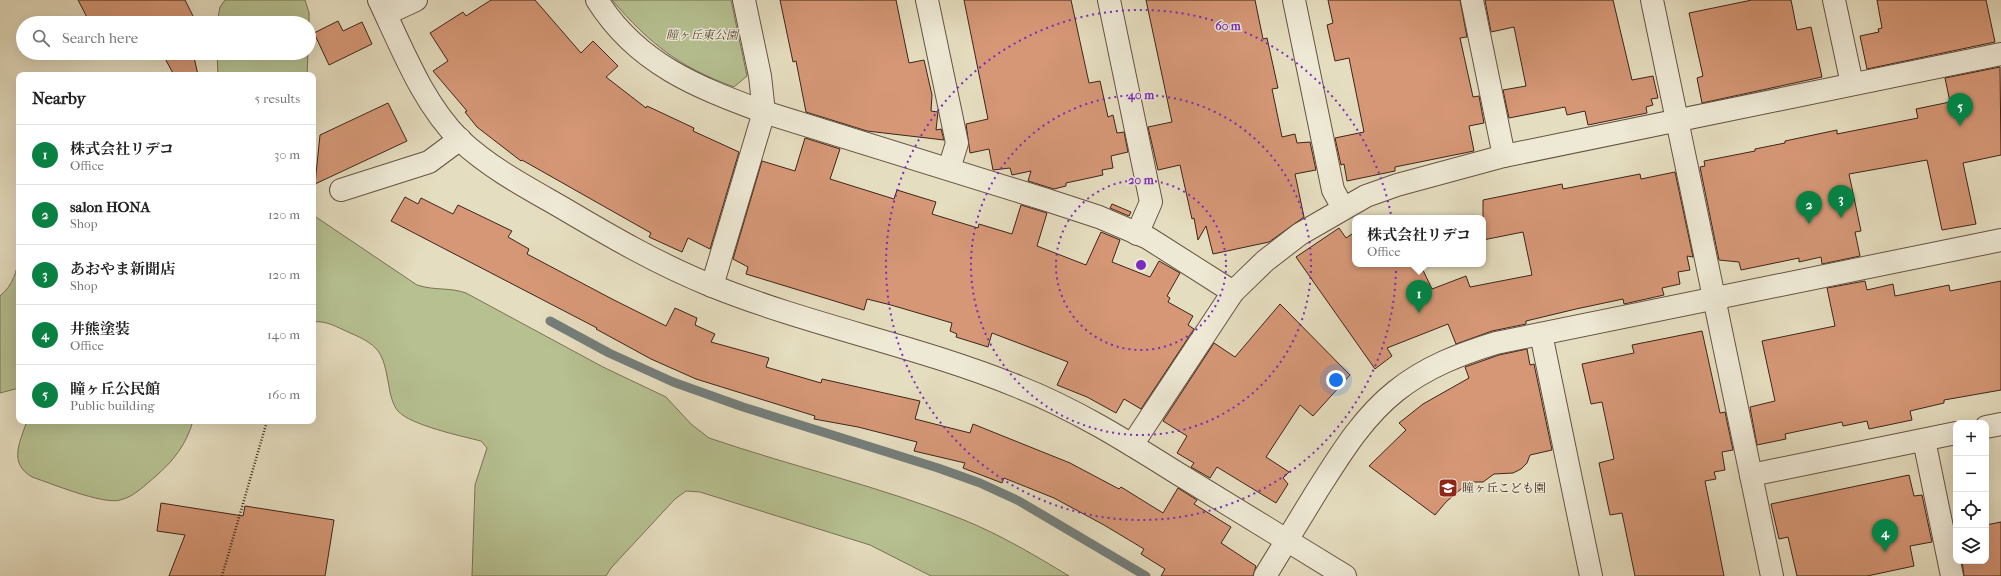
<!DOCTYPE html>
<meta charset="utf-8">
<style>
body{margin:0;font-family:"IM FELL French Canon","Noto Serif JP",serif;background:#f6f6f6;color:#222}
.controls{position:absolute;right:12px;bottom:12px;display:grid;overflow:hidden;border-radius:8px;box-shadow:0 4px 16px #0002}
.controls button{width:36px;height:36px;display:grid;place-items:center;padding:0;border:0;border-bottom:1px solid #e0e0e0;background:#fff;color:#222;font:20px sans-serif}
.you{position:absolute;left:1336px;top:380px;width:14px;height:14px;margin:-10px;border:3px solid #fff;border-radius:50%;background:#1a73e8;box-shadow:0 0 0 6px #1a73e833}
.badge{display:grid;place-items:center;width:26px;height:26px;border-radius:50%;background:#0b8043;color:#fff;font-size:13px;font-weight:700}
.pin{position:absolute;translate:-50% -33px;filter:drop-shadow(0 1px 2px #0008)}
.pin::after{content:'';position:absolute;top:21px;width:14px;height:12px;background:inherit;clip-path:polygon(0 0,100% 0,50% 100%)}
.popup{position:absolute;left:1352px;top:215px;width:134px;height:52px;box-sizing:border-box;display:grid;place-content:center;border-radius:8px;background:#fff;filter:drop-shadow(0 1px 3px #0005);font-size:13px;white-space:nowrap;color:#767676}
.popup b{font-size:15px;color:#222}
.popup::after{content:'';position:absolute;left:50%;top:100%;margin-left:-8px;border:8px solid transparent;border-top-color:#fff}
.list{margin:0;padding:0;list-style:none}
h2{display:flex;justify-content:space-between;align-items:center;height:52px;margin:0;padding:0 16px;font-size:17px}
h2 small{font-size:13px;font-weight:400;color:#767676}
.list li{display:grid;grid-template-columns:26px 1fr auto;gap:12px;align-items:center;box-sizing:border-box;height:60px;padding:0 16px;border-top:1px solid #e0e0e0}
.list b{display:block;font-size:15px;white-space:nowrap}
.list p{margin:0;font-size:13px;white-space:nowrap;color:#767676}
.list em{font-size:13px;font-style:normal;color:#767676}
.icon{flex:none;width:22px;height:22px;fill:none;stroke:currentColor;stroke-width:2;stroke-linecap:round;stroke-linejoin:round}
.map{position:relative;flex:none;width:2001px;height:576px;overflow:hidden}
.search{position:absolute;background:#fff;box-shadow:0 4px 16px #0002;left:16px;top:16px;width:300px;height:44px;display:flex;align-items:center;gap:10px;box-sizing:border-box;padding:0 14px;border-radius:22px;color:#767676;font-size:15px}
.panel{position:absolute;background:#fff;box-shadow:0 4px 16px #0002;left:16px;top:72px;width:300px;height:352px;border-radius:8px}
.map>svg:first-child{display:block}
</style>
<div class="map">
<svg width="2001" height="576" viewBox="0 0 2001 576">
<rect width="100%" height="100%" fill="#e5ddbf"/>
<filter id="stains"><feTurbulence type="fractalNoise" baseFrequency=".005" numOctaves="4"/><feColorMatrix values="0 0 0 0 .2 0 0 0 0 .09 0 0 0 0 .02 0 0 0 .5 -.17"/></filter>
<radialGradient id="worn" r=".72"><stop offset=".6" stop-color="#630" stop-opacity="0"/><stop offset="1" stop-color="#630" stop-opacity=".3"/></radialGradient>
<g fill="#b6c091" stroke="#7a7255">
<path d="M225 0H305L309 13V23H217L220 7Z"/>
<path d="M612 0H731L747 76 734 87C679 67 650 44 612 0Z"/>
<path d="M217 53H308L307 75H218Z"/>
<path d="M313 215 417 285C436 291 449 287 466 293L603 367 666 397 691 424 709 438C794 467 882 487 964 520 1001 535 1036 556 1069 576H931L870 545 700 492 686 491 675 499 611 568 606 576H472L475 485 487 448 481 441C461 436 410 425 398 411 394 407 391 397 390 392 383 355 384 347 348 332 337 327 325 320 313 322Z"/>
<path d="M19 255V388L0 393V296C13 285 17 272 19 255Z"/>
<path d="M27 421H193C186 445 174 460 156 476 145 485 134 497 120 500 103 505 50 483 32 477 8 463 20 442 27 421Z"/>
</g>
<g fill="none" stroke-linecap="round" stroke-linejoin="round">
<path stroke="#747e7a" stroke-width="9" d="M550 321 609 353 673 382 743 407 938 468 980 483 1019 501 1146 576"/>
</g>
<g fill="#d59776" stroke="#3d2519">
<path d="M78 0H185L194 18 188 23H90Z"/>
<path d="M491 0H535L581 53 593 41 618 66 606 77 646 108 647 106 694 128 693 131 739 152 710 249 688 238 682 252 649 237 651 233 522 160 521 161 477 127 465 112 467 111 433 71 448 61 430 33 463 12 466 16Z"/>
<path d="M780 0H896L909 63 924 60 932 95 931 111 938 112 936 130 941 129 944 140 867 131 806 112 796 61 793 62Z"/>
<path d="M964 0H1071L1089 83 1100 81 1108 117 1113 115 1117 133 1124 132 1128 152 1111 156 1113 168 1102 170 1103 175 1066 183V186L1054 189 1028 181 1031 171 1012 175 1010 168 993 170 989 149 970 153 966 124 988 119Z"/>
<path d="M1146 0H1255L1263 39 1267 38 1278 88 1272 89 1282 137 1295 134 1297 143 1310 142 1316 170 1295 174 1304 217 1269 242 1213 254 1206 226 1198 240 1194 218 1192 219 1180 165 1158 170 1148 127 1172 122Z"/>
<path d="M1328 0H1460L1467 37 1460 38 1473 97 1479 96 1484 123 1469 126 1474 151 1395 167V171L1347 181 1344 164 1341 165 1335 138 1364 132 1349 58 1335 61 1327 25 1333 23Z"/>
<path d="M1485 0H1613L1632 80 1653 76 1658 98 1651 99 1653 105 1646 107 1647 113 1588 125 1585 111 1567 115 1565 107 1509 118 1503 90 1526 86 1514 27 1491 32Z"/>
<path d="M1752 0H1791L1797 30 1811 27 1822 77 1702 103 1697 78 1703 76 1689 13Z"/>
<path d="M1877 0H1986L1995 42 1867 69 1860 36 1879 32 1878 29 1882 28Z"/>
<path d="M338 21 343 31 362 22 372 44 329 65 314 33Z"/>
<path d="M162 53H193L198 75H174Z"/>
<path d="M2000 67 2001 155 1963 163 1976 224 1942 230 1927 160 1849 174 1861 231 1855 232 1860 256 1822 264 1821 257 1799 262V258L1741 270 1739 262 1719 260 1700 167 1705 166 1704 161 1755 151V149L1785 143V141L1837 130V134L1918 118 1916 109 1950 102 1945 78Z"/>
<path d="M388 103 407 141 315 184 320 135Z"/>
<path d="M805 138 840 149 830 179 894 199 897 190 936 202 932 214 978 228 979 224 1012 234 1021 205 1047 213 1037 246 1086 265 1101 232 1120 240 1112 262 1150 277 1159 261 1180 273 1167 296 1170 298 1168 302 1193 316 1188 325 1194 329 1141 409 1124 399 1116 413 1087 397 1057 385 1068 362 992 333 988 347 956 337 957 334 950 331 952 323 891 305 867 299 864 310 746 274 748 267 733 259 762 161 795 171Z"/>
<path d="M1675 172 1693 257 1687 256 1690 270 1678 272 1680 284 1662 288 1664 295 1624 304 1623 299 1576 309 1526 321V324L1492 331 1456 344 1448 324 1387 348 1392 356 1375 369 1296 257 1339 228 1346 238 1355 232V264H1420L1432 289 1466 276 1470 287 1532 275 1523 232 1483 240V200L1562 184 1563 189 1640 174 1641 179Z"/>
<path d="M405 197 418 204 421 198 453 214 458 205 512 231 508 237 529 249 527 254 612 299 666 326 675 308 697 318 695 325 715 334 711 342 769 358 766 367 821 383 822 379 920 401 915 419 970 433 973 424 1070 463 1119 489 1121 487 1163 513 1178 488 1197 500 1194 504 1231 527 1221 543 1256 566 1253 576H1161L1165 569 1141 554 1144 549 1104 525 1054 498 1004 478 1002 483 963 468 965 463 914 451 917 442 858 427 814 419 815 416 696 379 651 359 596 329 597 328 391 221Z"/>
<path d="M1112 204 1131 212 1129 216 1110 208Z"/>
<path d="M1865 281 1867 290 1893 284 1895 296 1949 285 1950 291 2001 281V390L1944 400V403L1910 411 1912 420 1869 429 1867 421 1843 426 1842 422 1785 434 1786 439 1757 445 1750 407 1775 401 1762 341 1835 326 1827 288Z"/>
<path d="M1280 304 1350 375 1313 416 1300 405 1266 457 1289 472 1283 478 1288 484 1276 503 1217 467 1210 478 1191 467 1194 463 1177 453 1187 436 1163 421 1214 343 1235 357Z"/>
<path d="M1702 331 1720 413 1725 412 1733 450 1722 452 1725 470 1714 472 1716 479 1705 481 1724 576H1635L1622 513 1610 515 1599 463 1614 459 1602 402 1591 404 1582 364 1634 353 1632 345Z"/>
<path d="M1527 349 1530 365 1534 364 1552 450 1530 455 1527 463 1521 469 1513 473 1494 474 1483 482H1469L1446 502 1435 515 1369 466 1406 430 1399 423 1423 404 1469 378 1465 367 1499 355Z"/>
<path d="M1909 475 1914 496 1922 495 1932 542 1910 546 1914 566 1867 576H1797L1788 537 1779 539 1771 504Z"/>
<path d="M161 503 243 516 245 506 334 520 325 576H169L185 535 157 531Z"/>
<path d="M2001 522V576H1964L1962 561H1986V525Z"/>
</g>
<g fill="none" stroke-linecap="round" stroke-linejoin="round">
<defs>
<g id="minor">
<path d="M379 0C402 48 422 102 460 140 490 168 526 187 561 207 610 236 658 264 710 285 811 326 919 346 1019 387 1075 409 1126 441 1177 473 1233 507 1289 542 1345 576"/>
<path d="M597 0C637 64 697 87 764 112L1047 200 1099 217 1148 238 1233 292"/>
<path d="M927 0 957 143 949 169"/>
<path d="M1109 0 1151 202 1137 234"/>
<path d="M1294 0 1333 190 1343 208"/>
<path d="M1472 0 1504 156"/>
<path d="M1652 0 1772 576"/>
<path d="M1834 0 1852 84"/>
<path d="M386 14 416 0"/>
<path d="M341 190 429 162 460 139"/>
<path d="M712 286 764 112 760 76 744 0"/>
<path d="M1541 334 1591 576"/>
<path d="M1986 427 2001 424"/>
<path d="M1924 440 1952 576"/>
<path d="M1132 445 1233 292 1265 261 1300 234 1366 196 1397 185 1504 156 2001 54"/>
<path d="M1751 475 1956 433"/>
<path d="M1265 576C1282 548 1300 519 1317 491 1340 455 1362 418 1396 391 1426 367 1460 354 1496 343L2001 240"/>
</g>
</defs>
<use href="#minor" stroke="#675342" stroke-width="24"/>
<path stroke="#3d2519" stroke-width="2.5" stroke-dasharray="1 2" stroke-linecap="butt" d="M222 576 267 421"/>
<use href="#minor" stroke="#eee9d5" stroke-width="22"/>
</g>
<g fill="none" stroke="#7b2cbf" stroke-width="2" stroke-dasharray="2 4">
<circle cx="1141" cy="265" r="85"/>
<circle cx="1141" cy="265" r="170"/>
<circle cx="1141" cy="265" r="255"/>
</g>
<defs>
<symbol id="school-square" viewBox="-11 -11 22 22"><rect x="-9" y="-9" width="18" height="18" rx="4" fill="#8f2418" stroke="#eee9d5"/><path d="M0-5L7-2L0 1L-7-2ZM-4 1L0 2.5L4 1V4Q0 6-4 4Z" fill="#fff"/></symbol>
</defs>
<g fill-rule="evenodd">
<use href="#school-square" x="1437" y="477" width="22" height="22"/>
</g>
<g text-anchor="middle" dominant-baseline="central" stroke-width="3" stroke-linejoin="round" paint-order="stroke">
<g font-size="12" font-style="italic" fill="#5b4c37" stroke="#eee9d5">
<text x="702" y="35">瞳ヶ丘東公園</text>
</g>
<g font-size="12" fill="#3d2519" stroke="#eee9d5" text-anchor="start">
<text x="1462" y="488">瞳ヶ丘こども園</text>
</g>
</g>
<circle cx="1141" cy="265" r="6" fill="#7b2cbf" stroke="#eee9d5" stroke-width="2"/>
<g font-size="12" text-anchor="middle" font-weight="bold" fill="#7b2cbf" stroke="#eee9d5" stroke-width="3" stroke-linejoin="round" paint-order="stroke">
<text x="1228" y="30">60 m</text>
<text x="1141" y="99">40 m</text>
<text x="1141" y="184">20 m</text>
</g>
<rect width="100%" height="100%" filter="url(#stains)"/>
<rect width="100%" height="100%" fill="url(#worn)"/>
</svg>
<div class="controls">
<button>+</button>
<button>−</button>
<button><svg class="icon" aria-label="locate" viewBox="0 0 24 24"><circle cx="12" cy="12" r="6"/><path d="M12 2v4M12 18v4M2 12h4M18 12h4"/></svg></button>
<button><svg class="icon" aria-label="layers" viewBox="0 0 24 24"><path d="M12 4l9 5-9 5-9-5zM3 14l9 5 9-5"/></svg></button>
</div>
<div class="you"></div>
<div class="pin badge" style="left:1419px;top:313px">1</div>
<div class="popup"><b>株式会社リデコ</b>Office</div>
<div class="pin badge" style="left:1809px;top:224px">2</div>
<div class="pin badge" style="left:1841px;top:218px">3</div>
<div class="pin badge" style="left:1885px;top:552px">4</div>
<div class="pin badge" style="left:1960px;top:126px">5</div>
<div class="search"><svg class="icon" aria-label="search" viewBox="0 0 24 24"><circle cx="10" cy="10" r="6"/><path d="M15 15l6 6"/></svg>Search here</div>
<section class="panel">
<h2>Nearby<small>5 results</small></h2>
<ul class="list">
<li><span class="badge">1</span><div><b>株式会社リデコ</b><p>Office</p></div><em>30 m</em></li>
<li><span class="badge">2</span><div><b>salon HONA</b><p>Shop</p></div><em>120 m</em></li>
<li><span class="badge">3</span><div><b>あおやま新聞店</b><p>Shop</p></div><em>120 m</em></li>
<li><span class="badge">4</span><div><b>井熊塗装</b><p>Office</p></div><em>140 m</em></li>
<li><span class="badge">5</span><div><b>瞳ヶ丘公民館</b><p>Public building</p></div><em>160 m</em></li>
</ul>
</section>
</div>
